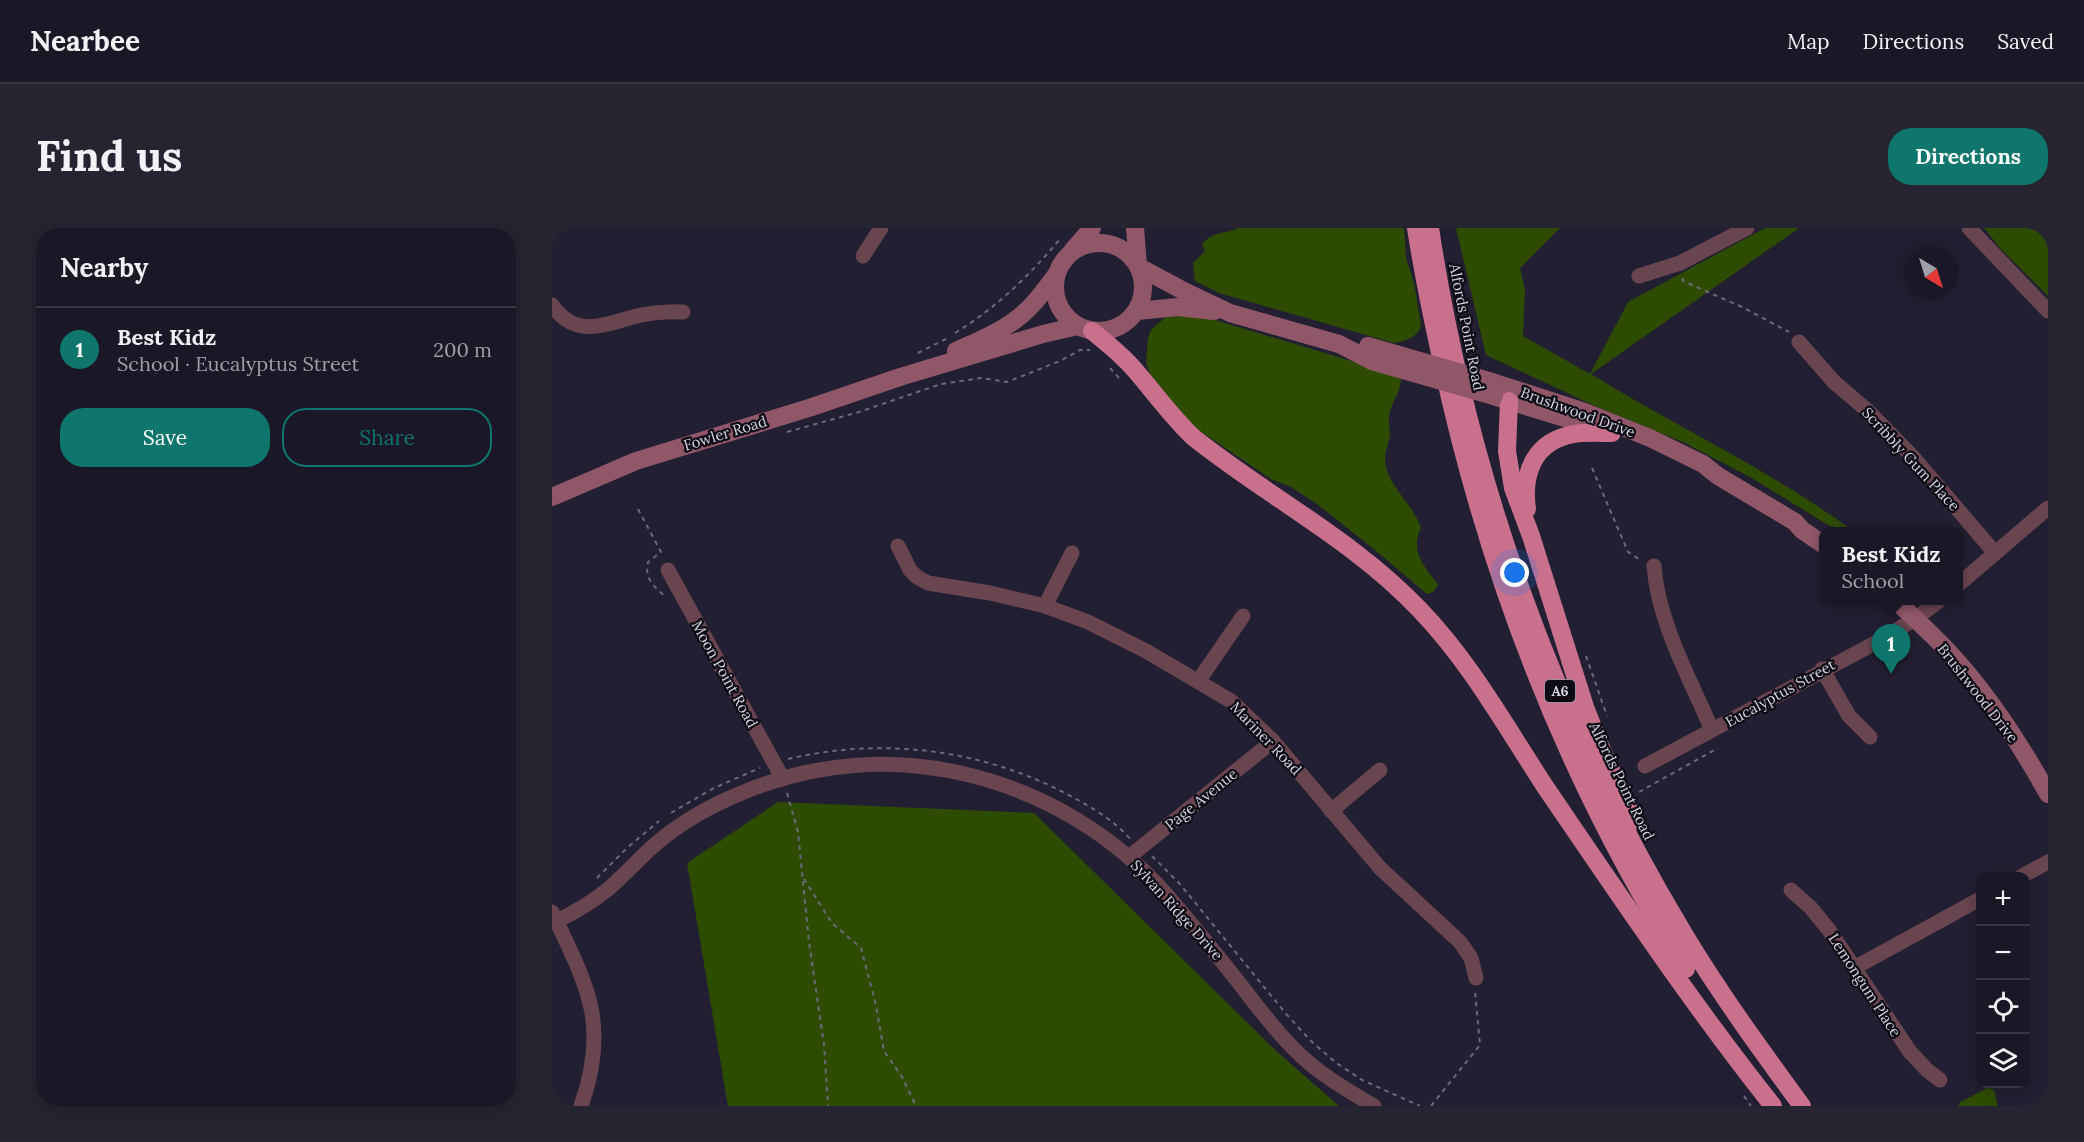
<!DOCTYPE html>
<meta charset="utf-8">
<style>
body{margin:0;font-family:Lora,serif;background:#272432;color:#f1f3f6}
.controls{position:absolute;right:18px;bottom:18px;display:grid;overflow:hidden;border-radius:12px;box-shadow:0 3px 15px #0003}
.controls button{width:54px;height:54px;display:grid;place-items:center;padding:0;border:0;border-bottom:2px solid #383643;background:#1a1726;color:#f1f3f6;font:30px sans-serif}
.compass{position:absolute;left:1352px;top:18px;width:54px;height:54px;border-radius:50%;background:#1a1726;box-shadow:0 3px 15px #0003;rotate:142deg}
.you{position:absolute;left:963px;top:345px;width:21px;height:21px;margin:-15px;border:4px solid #fff;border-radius:50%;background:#1a73e8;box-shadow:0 0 0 9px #1a73e833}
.badge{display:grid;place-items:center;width:39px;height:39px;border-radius:50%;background:#0f766e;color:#fff;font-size:20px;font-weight:700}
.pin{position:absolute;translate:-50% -50px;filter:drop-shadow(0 2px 3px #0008)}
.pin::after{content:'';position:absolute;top:32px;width:21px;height:18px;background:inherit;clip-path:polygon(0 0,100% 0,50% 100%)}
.popup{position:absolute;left:1267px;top:299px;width:144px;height:78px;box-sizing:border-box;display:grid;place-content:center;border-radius:12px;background:#1a1726;filter:drop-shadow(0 2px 4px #0005);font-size:20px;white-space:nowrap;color:#9f9fa7}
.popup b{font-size:22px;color:#f1f3f6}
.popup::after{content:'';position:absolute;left:50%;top:100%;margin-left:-12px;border:12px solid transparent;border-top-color:#1a1726}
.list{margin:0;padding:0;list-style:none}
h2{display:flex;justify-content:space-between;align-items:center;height:78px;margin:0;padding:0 24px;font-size:26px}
h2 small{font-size:20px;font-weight:400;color:#9f9fa7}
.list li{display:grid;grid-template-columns:39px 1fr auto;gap:18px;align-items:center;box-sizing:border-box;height:84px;padding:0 24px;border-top:2px solid #383643}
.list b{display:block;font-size:22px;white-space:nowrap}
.list p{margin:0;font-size:20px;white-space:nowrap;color:#9f9fa7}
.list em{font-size:20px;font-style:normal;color:#9f9fa7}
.actions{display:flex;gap:12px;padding:18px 24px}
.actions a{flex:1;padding:14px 0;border:2px solid #0f766e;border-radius:24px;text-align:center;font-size:21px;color:#0f766e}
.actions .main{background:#0f766e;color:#fff}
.icon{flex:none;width:33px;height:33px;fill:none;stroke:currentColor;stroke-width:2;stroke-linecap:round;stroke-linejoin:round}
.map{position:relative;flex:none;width:1496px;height:878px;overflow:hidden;border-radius:24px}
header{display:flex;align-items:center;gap:36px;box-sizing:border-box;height:84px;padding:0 30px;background:#1a1726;border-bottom:2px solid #383643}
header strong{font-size:28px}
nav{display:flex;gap:33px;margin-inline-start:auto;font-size:21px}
.intro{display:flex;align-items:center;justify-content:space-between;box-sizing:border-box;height:144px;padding:0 36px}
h1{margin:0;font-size:42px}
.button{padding:15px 27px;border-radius:24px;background:#0f766e;color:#fff;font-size:21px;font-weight:700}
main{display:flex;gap:36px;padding:0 36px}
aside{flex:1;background:#1a1726;border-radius:24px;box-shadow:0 3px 15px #0003}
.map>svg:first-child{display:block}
</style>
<header>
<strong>Nearbee</strong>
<nav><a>Map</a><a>Directions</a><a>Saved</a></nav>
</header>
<div class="intro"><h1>Find us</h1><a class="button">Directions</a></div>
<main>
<aside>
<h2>Nearby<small></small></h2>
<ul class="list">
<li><span class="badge">1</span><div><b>Best Kidz</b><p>School · Eucalyptus Street</p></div><em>200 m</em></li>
</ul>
<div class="actions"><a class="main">Save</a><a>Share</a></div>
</aside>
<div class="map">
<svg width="1496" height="878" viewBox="0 0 1496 878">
<rect width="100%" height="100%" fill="#231f32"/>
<g fill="#2e4c00">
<path d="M686 0H852L854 30 862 55 869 98C865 110 853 113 842 115L667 65 643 53 641 35 653 23 650 17C658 4 673 6 686 0Z"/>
<path d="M904 0H1008L968 40 973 62 971 108 1038 146 1076 74 1213 0H1247L1039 146C1126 200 1219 242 1301 303H1286L1198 249 1133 215 1043 178 934 127Z"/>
<path d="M1432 0H1496V68L1448 20Z"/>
<path d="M617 86 653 89 849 148C849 167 840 171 837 188 836 194 838 200 838 207 836 218 831 227 834 239 840 262 862 278 869 300 857 324 873 338 886 357L881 364 875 366 869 361 823 322 765 276 739 259 719 251 639 197 599 149 594 134 596 110 599 102Z"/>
<path d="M226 574 482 585 723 822 787 878H176L135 635Z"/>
<path d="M1437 859 1442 862 1446 878H1407V875Z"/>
</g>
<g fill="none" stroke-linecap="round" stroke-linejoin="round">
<g stroke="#6c6979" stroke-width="2" stroke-dasharray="4.5 4.5" stroke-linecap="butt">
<path d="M1131 50V53L1190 79 1237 104"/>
<path d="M403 105C444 80 478 47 508 11"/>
<path d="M366 125 394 111"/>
<path d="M558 140 568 151"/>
<path d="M235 204 307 184 389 156 429 150 455 154 508 133 528 122H538"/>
<path d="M1040 240 1076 324 1090 333"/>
<path d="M86 281 109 324 96 334C92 350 102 359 113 368"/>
<path d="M1034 428 1055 488"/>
<path d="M236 531C333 508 437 522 524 571 544 582 564 594 579 612"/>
<path d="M1087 564 1166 520"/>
<path d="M235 565 246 604 257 714 272 817 276 878"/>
<path d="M119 585 162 560 208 540"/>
<path d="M600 628 627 655 735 787 759 813 783 834 810 852 868 878"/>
<path d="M45 650 75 620 107 593"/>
<path d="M252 651 280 695 309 720 323 773 332 823 350 849 364 878"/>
<path d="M1192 868 1199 878"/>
<path d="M879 878 928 817 923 764"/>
</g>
<g stroke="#69454f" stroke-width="15">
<path d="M1417 0 1496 83"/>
<path d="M311 28 329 0"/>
<path d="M1087 48 1128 35 1195 0"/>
<path d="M0 77C25 113 55 95 89 87 103 84 116 83 131 84"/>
<path d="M1247 114 1282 154 1316 183 1360 228 1443 325"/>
<path d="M346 318 358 342 365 349 376 355 438 365 493 378 536 394 594 423 679 473 721 513 828 640 908 714 919 730 924 750"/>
<path d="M1102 338C1106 394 1138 451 1160 502"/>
<path d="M116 342 231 551"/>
<path d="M1406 357 1496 280"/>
<path d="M493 378 520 325"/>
<path d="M1270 441 1297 488 1318 509"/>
<path d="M647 452 691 388"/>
<path d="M1093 538 1325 414 1363 391 1388 372"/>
<path d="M779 583 828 542"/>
<path d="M577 629 721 513"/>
<path d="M1470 648 1496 634"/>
<path d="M1239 662 1259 680 1277 702 1358 824 1375 842 1388 852"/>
<path d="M0 684C35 757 58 796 29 878"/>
<path d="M5 693C23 684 39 675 55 662 73 647 88 629 106 614 131 593 162 576 192 564 339 502 510 548 614 666 638 694 661 722 684 751 702 774 720 799 741 820 764 844 793 861 822 878"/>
<path d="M1302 740 1428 671"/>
</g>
<g stroke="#905768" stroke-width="18">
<path d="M583 0 586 38"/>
<circle cx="547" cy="59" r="44"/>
<path d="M521 22 540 0"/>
<path d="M587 39 628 61 678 85 787 116 820 133"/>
<path d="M585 83 626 79 662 83"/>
<path d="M404 123C423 114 442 107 459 95 478 83 491 64 504 47"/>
<path d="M940 154 1033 184 1098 210 1151 236 1166 248 1243 294 1250 302 1272 317"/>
<path d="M944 169 1029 195"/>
<path d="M0 269 84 233 260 179 348 149 491 106 526 98"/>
<path d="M1343 372C1356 384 1368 395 1380 407 1427 452 1465 510 1496 566"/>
</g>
<g stroke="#c9718c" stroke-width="18">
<path d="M864 0C871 45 880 89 890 134 936 348 1016 555 1134 741"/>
<path d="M878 0C916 250 1002 490 1132 706 1168 766 1209 822 1250 878"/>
<path d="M540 103C555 115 570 127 582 141 602 164 619 188 641 209 716 269 802 312 868 382 919 435 954 499 994 560 1067 667 1140 776 1221 878"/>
<path d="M957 173 955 223 961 260 979 308 1033 479 1050 522 1082 593"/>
<path d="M975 281C970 245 982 213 1022 206 1034 204 1048 205 1060 205"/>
</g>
<g stroke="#905768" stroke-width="18">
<path d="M816 118 940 154"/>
<path d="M820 133 942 168"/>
</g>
</g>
<g text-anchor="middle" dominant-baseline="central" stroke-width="4.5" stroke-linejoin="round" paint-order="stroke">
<rect fill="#0c0b13" stroke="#9997a2" stroke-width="1.5" x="993" y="452" width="30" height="22" rx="4.5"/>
<g font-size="14" font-weight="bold" fill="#d5d3e0">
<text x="1008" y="463">A6</text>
</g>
<g font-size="15" fill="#d5d3e0" stroke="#0c0b13">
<text transform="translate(915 99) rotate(79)">Alfords Point Road</text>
<text transform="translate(1026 184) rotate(20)">Brushwood Drive</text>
<text transform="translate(173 205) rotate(-17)">Fowler Road</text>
<text transform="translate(1359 231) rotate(47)">Scribbly Gum Place</text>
<text transform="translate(173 446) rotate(61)">Moon Point Road</text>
<text transform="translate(1228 465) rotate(-29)">Eucalyptus Street</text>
<text transform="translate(1426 465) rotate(52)">Brushwood Drive</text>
<text transform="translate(714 510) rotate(46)">Mariner Road</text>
<text transform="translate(1070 553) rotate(64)">Alfords Point Road</text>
<text transform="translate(649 571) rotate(-39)">Page Avenue</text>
<text transform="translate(625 682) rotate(48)">Sylvan Ridge Drive</text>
<text transform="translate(1313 757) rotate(57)">Lemongum Place</text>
</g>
</g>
</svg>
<div class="controls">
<button>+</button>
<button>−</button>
<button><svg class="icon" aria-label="locate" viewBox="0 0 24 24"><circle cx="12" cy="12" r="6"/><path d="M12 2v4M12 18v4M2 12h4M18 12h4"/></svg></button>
<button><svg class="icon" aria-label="layers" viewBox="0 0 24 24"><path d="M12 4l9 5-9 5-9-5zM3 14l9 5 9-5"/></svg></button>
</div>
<svg class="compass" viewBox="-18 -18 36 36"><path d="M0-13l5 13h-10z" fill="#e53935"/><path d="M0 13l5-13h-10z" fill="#9f9fa7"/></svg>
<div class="you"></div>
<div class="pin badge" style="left:1339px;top:446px">1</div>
<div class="popup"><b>Best Kidz</b>School</div>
</div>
</main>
